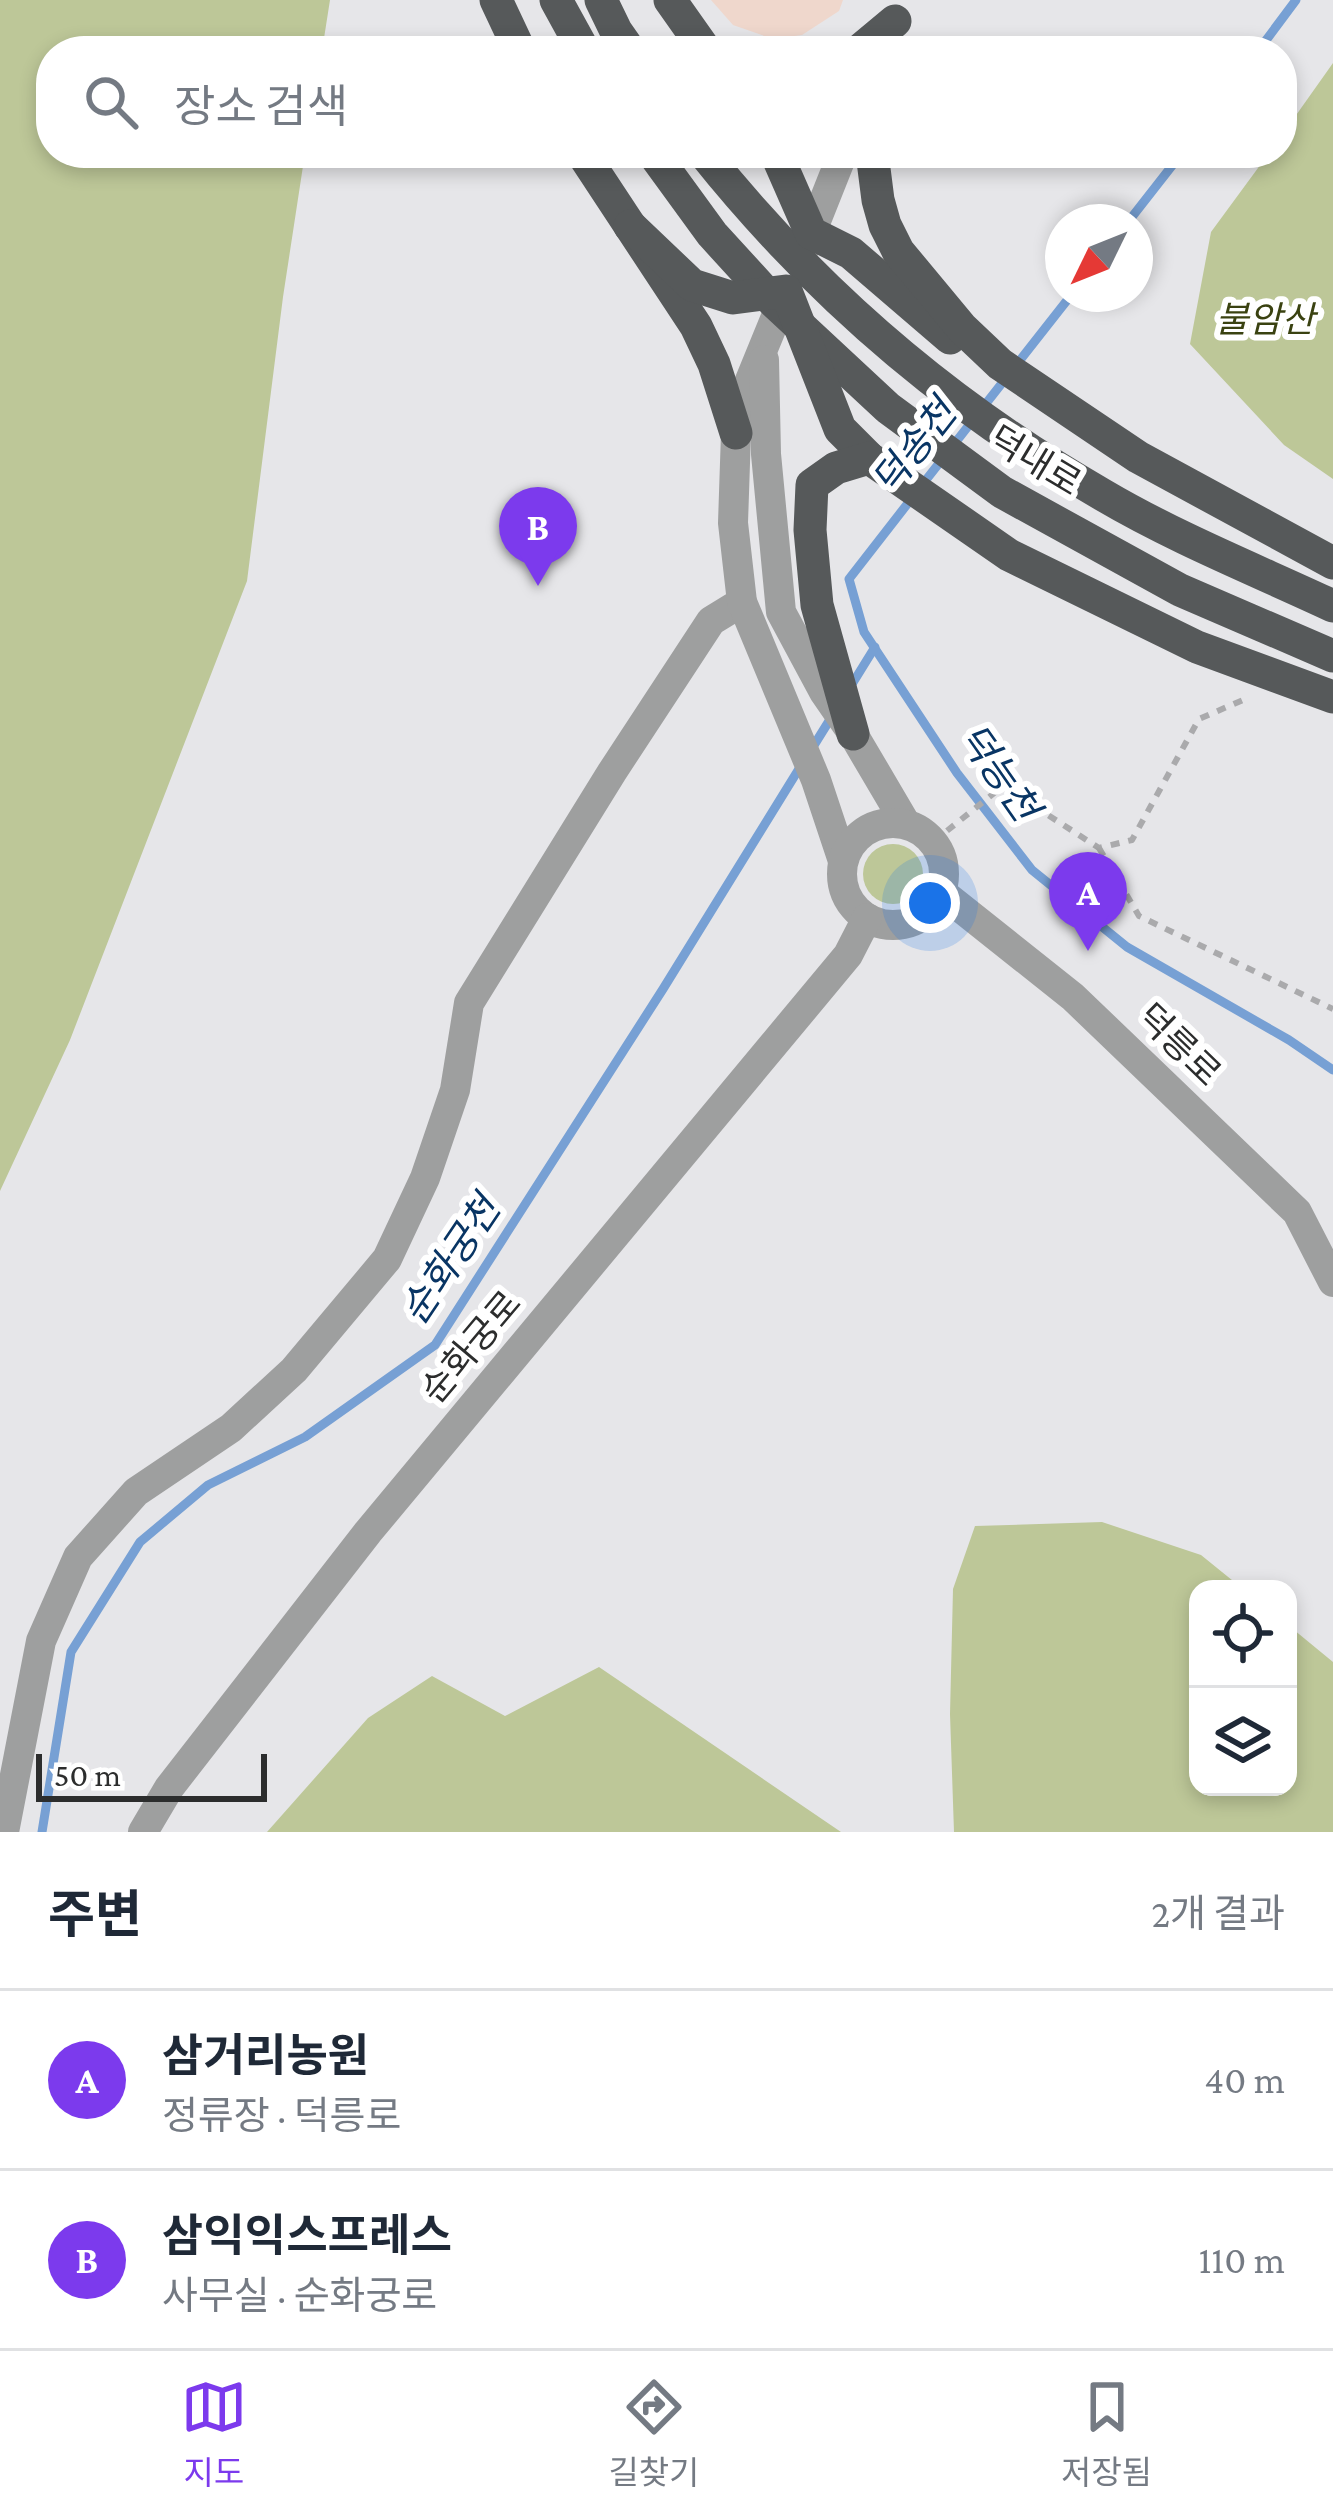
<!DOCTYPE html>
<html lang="ko">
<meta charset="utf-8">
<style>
body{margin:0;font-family:"Crimson Pro","Noto Sans KR",serif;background:#f6f6f7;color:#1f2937}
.controls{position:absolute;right:36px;bottom:36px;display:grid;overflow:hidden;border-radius:24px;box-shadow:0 6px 18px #0003}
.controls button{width:108px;height:108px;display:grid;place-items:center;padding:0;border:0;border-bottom:3px solid #e0e1e3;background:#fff;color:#1f2937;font:60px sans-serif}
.compass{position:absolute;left:1045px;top:204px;width:108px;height:108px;border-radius:50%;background:#fff;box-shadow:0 6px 18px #0003;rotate:227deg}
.scale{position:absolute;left:36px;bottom:30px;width:231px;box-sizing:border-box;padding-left:12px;border:6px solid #2c2d2d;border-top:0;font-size:33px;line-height:42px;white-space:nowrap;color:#2c2d2d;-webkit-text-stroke:9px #fff;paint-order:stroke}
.you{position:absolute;left:930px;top:903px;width:42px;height:42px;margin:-30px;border:9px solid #fff;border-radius:50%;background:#1a73e8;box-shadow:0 0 0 18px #1a73e833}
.badge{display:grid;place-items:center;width:78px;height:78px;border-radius:50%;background:#7c3aed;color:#fff;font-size:39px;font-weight:700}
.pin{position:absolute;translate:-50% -99px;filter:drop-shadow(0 3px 6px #0008)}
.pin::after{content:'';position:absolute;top:63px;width:42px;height:36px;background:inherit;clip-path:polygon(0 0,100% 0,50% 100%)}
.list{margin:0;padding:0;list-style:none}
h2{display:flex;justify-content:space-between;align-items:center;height:156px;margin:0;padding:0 48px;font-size:51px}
h2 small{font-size:39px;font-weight:400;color:#747a83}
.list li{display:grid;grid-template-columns:78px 1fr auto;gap:36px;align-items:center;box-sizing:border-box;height:180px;padding:0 48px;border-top:3px solid #e0e1e3}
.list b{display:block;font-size:45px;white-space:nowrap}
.list p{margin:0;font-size:39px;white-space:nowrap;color:#747a83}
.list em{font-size:39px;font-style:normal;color:#747a83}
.icon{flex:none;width:66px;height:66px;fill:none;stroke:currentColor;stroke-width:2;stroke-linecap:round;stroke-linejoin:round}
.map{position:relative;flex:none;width:1333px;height:1832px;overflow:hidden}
.search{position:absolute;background:#fff;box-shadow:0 6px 18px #0003;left:36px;right:36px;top:36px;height:132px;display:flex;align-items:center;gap:30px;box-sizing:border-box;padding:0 42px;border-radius:48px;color:#747a83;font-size:45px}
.sheet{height:516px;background:#fff}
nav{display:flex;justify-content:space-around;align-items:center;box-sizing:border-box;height:168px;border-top:3px solid #e0e1e3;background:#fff;font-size:33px;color:#747a83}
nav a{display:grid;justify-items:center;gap:6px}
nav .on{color:#7c3aed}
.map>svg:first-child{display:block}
</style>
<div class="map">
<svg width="1333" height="1832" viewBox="0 0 1333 1832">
<rect width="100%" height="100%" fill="#e6e6e9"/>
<path fill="#efd7cc" d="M711 0H843L839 11 802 35 773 39 733 25Z"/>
<g fill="#bdc798">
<path d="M0 0H330L322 51H51V153H305L283 297 247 581 70 1040 0 1191Z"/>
<path d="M1333 63V479L1284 445 1190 344 1211 232 1269 153H1282V135Z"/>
<circle cx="893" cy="874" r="30"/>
<path d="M1102 1522 1201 1555 1243 1589H1198V1787H1288V1625L1333 1662V1832H954L950 1714 953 1589 975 1526Z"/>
<path d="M599 1667 841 1832H267L368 1718 432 1676 505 1716Z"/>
</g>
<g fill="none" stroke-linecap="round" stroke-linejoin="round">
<g stroke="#77a0d4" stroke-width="9">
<path d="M1258 51 1296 0"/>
<path d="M1128 222 1182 153"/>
<path d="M922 485 1072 294"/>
<path d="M912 498 849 579 864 632 957 773 1032 870 1127 947 1289 1040 1333 1070"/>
<path d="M849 689 875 647"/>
<path d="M811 750 834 713"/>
<path d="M42 1832 71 1652 140 1542 208 1485 305 1437 435 1345 663 989 802 764"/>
</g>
<g stroke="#aaaaac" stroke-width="6" stroke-dasharray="9 9" stroke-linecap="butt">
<path d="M933 842 1003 786 1099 848 1132 840 1199 719 1243 700"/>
<path d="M1099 848 1139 916 1333 1009"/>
</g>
<g stroke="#9e9f9f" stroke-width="30">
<path d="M941 892 1073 997 1297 1212 1333 1282"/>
<path d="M4 1832 41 1641 78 1557 136 1492 231 1428 294 1370 387 1259 425 1178 455 1090 469 1003 612 772 711 621 742 602"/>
</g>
<g stroke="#9e9f9f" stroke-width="30">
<path d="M806 246 843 153"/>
<path d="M787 290 742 400 736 433 733 523 742 602 816 780 843 861"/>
<path d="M764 360 766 454 781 612 824 692 853 734 906 824"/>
<circle cx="893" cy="874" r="51"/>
<path d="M143 1832 169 1788 368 1532 848 955 867 918"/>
</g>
<g stroke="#56595a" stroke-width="33">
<path d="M496 0 520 51"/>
<path d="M556 0 584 51"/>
<path d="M601 0 616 31 630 51"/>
<path d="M670 0 706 51"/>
<path d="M859 51 895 21"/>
<path d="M582 153 696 326 714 364 736 433"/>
<path d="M653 153 712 234 774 302 888 408 1002 492 1180 590 1333 656"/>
<path d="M704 153C815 292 949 407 1103 495 1176 538 1256 570 1333 606"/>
<path d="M776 153 811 233 851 253 950 338"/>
<path d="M872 153 878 200 885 225 898 251 962 328 1000 364 1138 457 1333 563"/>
<path d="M630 226 692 285 733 298 786 291 840 429 869 458 1009 555 1197 647 1333 697"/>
<path d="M853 734 817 605 810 530 812 485 836 468 869 458"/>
</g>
</g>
<g text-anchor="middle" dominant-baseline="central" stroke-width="12" stroke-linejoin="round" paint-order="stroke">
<g font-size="36" font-style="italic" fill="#3a4211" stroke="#fff">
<text x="1265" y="320">불암산</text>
</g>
<g font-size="36" fill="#2c2d2d" stroke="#fff">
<text transform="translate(1035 461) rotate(31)">덕내로</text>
<text transform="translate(1179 1045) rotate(44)">덕릉로</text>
<text transform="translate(471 1347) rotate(-50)">순화궁로</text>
</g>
<g font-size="39" font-style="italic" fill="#093564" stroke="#fff">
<text transform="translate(914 447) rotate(-52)">덕송천</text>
<text transform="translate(999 772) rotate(55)">덕능천</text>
<text transform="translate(450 1260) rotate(-56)">순화궁천</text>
</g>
</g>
</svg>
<div class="controls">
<button><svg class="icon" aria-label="locate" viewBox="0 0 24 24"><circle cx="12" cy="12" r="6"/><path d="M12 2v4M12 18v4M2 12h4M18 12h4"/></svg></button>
<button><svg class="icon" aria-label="layers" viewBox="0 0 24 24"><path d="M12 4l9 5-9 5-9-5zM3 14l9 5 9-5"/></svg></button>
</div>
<svg class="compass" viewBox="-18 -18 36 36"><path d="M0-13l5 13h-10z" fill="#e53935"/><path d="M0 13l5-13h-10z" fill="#747a83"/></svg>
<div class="scale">50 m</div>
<div class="you"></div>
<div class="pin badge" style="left:1088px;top:951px">A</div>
<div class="pin badge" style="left:538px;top:586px">B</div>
<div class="search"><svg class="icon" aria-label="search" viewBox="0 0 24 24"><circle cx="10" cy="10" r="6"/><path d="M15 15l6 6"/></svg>장소 검색</div>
</div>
<section class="sheet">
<h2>주변<small>2개 결과</small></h2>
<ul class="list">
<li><span class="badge">A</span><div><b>삼거리농원</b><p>정류장 · 덕릉로</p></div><em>40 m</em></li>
<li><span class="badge">B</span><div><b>삼익익스프레스</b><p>사무실 · 순화궁로</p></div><em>110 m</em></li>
</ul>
</section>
<nav>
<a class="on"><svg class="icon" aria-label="map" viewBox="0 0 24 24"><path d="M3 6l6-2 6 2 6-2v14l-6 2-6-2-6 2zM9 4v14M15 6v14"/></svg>지도</a>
<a><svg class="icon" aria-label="directions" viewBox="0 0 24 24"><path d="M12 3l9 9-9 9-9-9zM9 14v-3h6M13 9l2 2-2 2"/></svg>길찾기</a>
<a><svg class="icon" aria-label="saved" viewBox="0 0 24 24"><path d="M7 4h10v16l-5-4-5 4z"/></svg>저장됨</a>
</nav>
